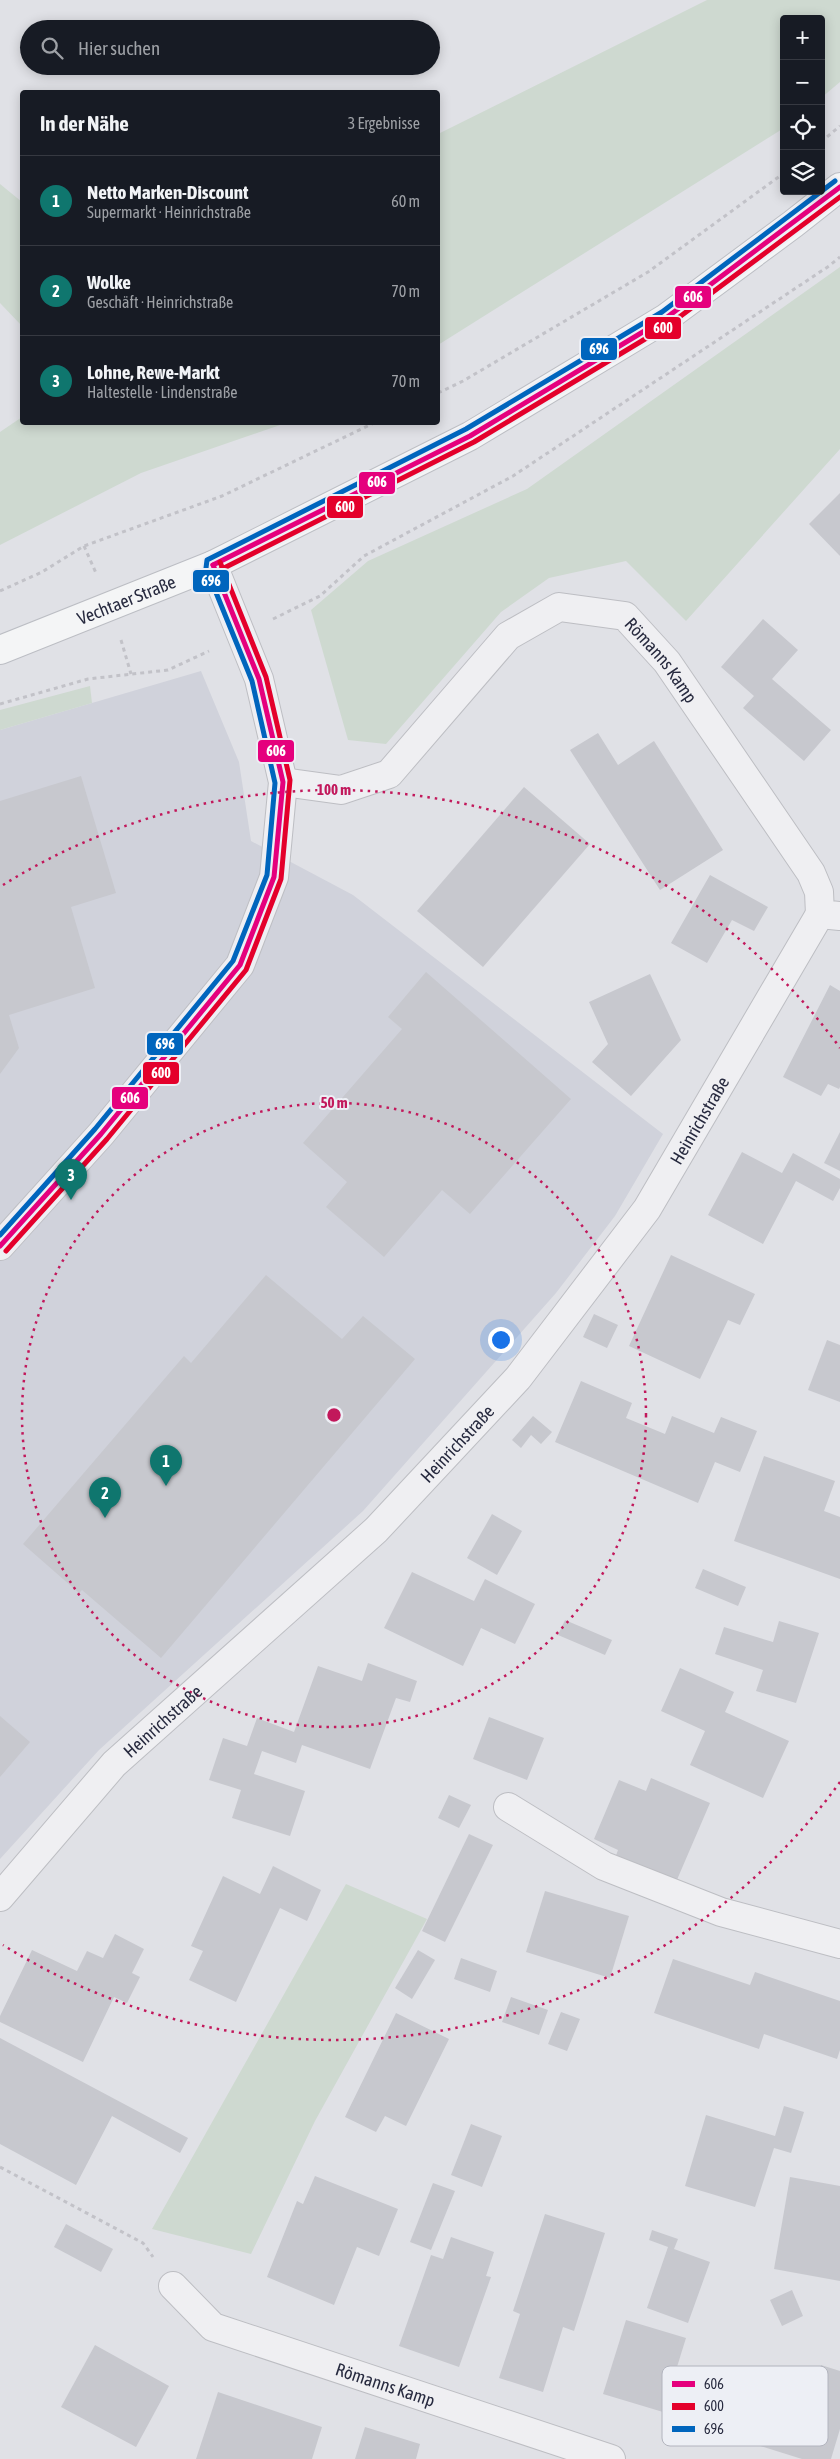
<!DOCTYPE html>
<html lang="de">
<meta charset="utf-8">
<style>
body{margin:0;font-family:"Asap Condensed",sans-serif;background:#20242c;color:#f1f3f6}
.controls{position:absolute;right:15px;top:15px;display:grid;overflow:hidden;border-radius:5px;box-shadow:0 2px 12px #0003}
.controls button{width:45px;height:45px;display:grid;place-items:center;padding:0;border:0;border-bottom:1px solid #363941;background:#171b24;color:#f1f3f6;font:25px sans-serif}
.you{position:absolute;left:500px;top:1339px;width:18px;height:18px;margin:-12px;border:4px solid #fff;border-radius:50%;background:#1a73e8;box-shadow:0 0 0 8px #1a73e833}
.badge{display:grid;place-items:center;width:32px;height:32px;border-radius:50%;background:#0f766e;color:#fff;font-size:16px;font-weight:700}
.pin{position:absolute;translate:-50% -41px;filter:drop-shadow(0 1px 2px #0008)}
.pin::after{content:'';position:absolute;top:26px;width:18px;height:15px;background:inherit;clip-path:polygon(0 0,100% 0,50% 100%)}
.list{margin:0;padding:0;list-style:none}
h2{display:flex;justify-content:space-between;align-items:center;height:65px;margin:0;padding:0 20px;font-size:21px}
h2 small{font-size:16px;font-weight:400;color:#9ea1a6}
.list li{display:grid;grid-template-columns:32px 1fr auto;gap:15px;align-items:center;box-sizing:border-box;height:90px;padding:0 20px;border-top:1px solid #363941}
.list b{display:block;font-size:19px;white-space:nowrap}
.list p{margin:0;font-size:16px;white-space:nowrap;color:#9ea1a6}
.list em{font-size:16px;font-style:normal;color:#9ea1a6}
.icon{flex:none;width:28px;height:28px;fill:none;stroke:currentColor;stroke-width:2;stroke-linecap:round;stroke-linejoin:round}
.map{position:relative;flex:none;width:840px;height:2459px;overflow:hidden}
.search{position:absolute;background:#171b24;box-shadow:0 2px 12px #0003;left:20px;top:20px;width:420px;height:55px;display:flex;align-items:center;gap:12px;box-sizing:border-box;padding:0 18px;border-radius:28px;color:#9ea1a6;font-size:19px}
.panel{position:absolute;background:#171b24;box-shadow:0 2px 12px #0003;left:20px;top:90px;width:420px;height:335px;border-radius:5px}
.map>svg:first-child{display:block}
</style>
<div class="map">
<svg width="840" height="2459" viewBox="0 0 840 2459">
<rect width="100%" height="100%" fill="#e0e1e6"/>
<path fill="#d0d2db" d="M201 671 239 762 251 841 353 895 663 1134 615 1216 556 1293 363 1511 99 1750 0 1859V730Z"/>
<g fill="#ced9d0">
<path d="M707 0H840V82L821 98V19H784V128L438 345V134Z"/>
<path d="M0 184 22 202V326L0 303Z"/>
<path d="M840 267V449L686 621 626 561 549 578 501 612 386 744 348 740 311 610 368 561 527 489Z"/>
<path d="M22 417V422L286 423 141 473 0 545V432Z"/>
<path d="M90 686 92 703 0 730V710Z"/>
<path d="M346 1884 427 1919 315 2121 251 2254 152 2229Z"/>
</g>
<g fill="#c7c8ce">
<path d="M840 493V556L809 524Z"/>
<path d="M763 619 798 650 772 679 831 730 804 761 743 708 754 696 721 667Z"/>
<path d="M598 733 618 765 654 741 723 850 660 890 570 750Z"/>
<path d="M81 776 116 893 71 907 95 988 9 1015 19 1048 0 1074V801Z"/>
<path d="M524 787 590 844 483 967 417 911Z"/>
<path d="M710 875 768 907 754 931 732 920 707 963 671 943Z"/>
<path d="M426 972 571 1099 470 1214 442 1190 384 1257 326 1207 347 1182 303 1143 402 1029 388 1017Z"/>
<path d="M650 974 681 1040 631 1096 592 1062 608 1044 589 1002Z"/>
<path d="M830 985 840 991V1087L839 1089 828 1084 821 1096 783 1077Z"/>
<path d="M840 1132V1171L824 1163Z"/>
<path d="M742 1152 782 1173 793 1153 840 1179V1188L833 1201 796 1181 763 1244 708 1215Z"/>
<path d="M671 1255 755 1294 740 1325 728 1320 700 1379 629 1346Z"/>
<path d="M266 1275 342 1339 363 1316 415 1359 161 1658 82 1590 79 1593 23 1544 184 1356 191 1363Z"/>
<path d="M594 1314 618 1325 607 1348 583 1337Z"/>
<path d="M827 1340 840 1345V1402L808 1390Z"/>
<path d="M581 1381 632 1403 626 1418 665 1434 672 1416 714 1433 721 1417 757 1431 740 1472 715 1462 698 1503 555 1442Z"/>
<path d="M533 1416 552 1432 541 1444 531 1435 521 1448 512 1440Z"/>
<path d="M764 1456 835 1481 824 1511 840 1517V1579L734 1541Z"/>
<path d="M492 1514 522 1531 497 1575 467 1558Z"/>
<path d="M703 1569 746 1587 738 1606 695 1588Z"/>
<path d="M412 1572 474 1601 485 1579 535 1604 515 1644 481 1628 463 1666 384 1628Z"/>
<path d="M565 1620 612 1640 605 1655 558 1635Z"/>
<path d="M779 1621 819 1633 796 1703 756 1691 763 1670 715 1654 724 1627 773 1642Z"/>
<path d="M368 1663 417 1681 410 1702 396 1698 370 1769 302 1745 296 1763 262 1751 254 1774 305 1791 290 1836 232 1818 241 1790 209 1780 223 1738 247 1746 257 1718 294 1732 318 1666 362 1681Z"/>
<path d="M680 1668 734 1692 725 1712 789 1741 763 1798 690 1765 705 1731 661 1711Z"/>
<path d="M0 1716 30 1742 0 1777Z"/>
<path d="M489 1717 544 1738 527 1780 473 1759Z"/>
<path d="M651 1778 710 1803 673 1889 613 1864 618 1850 594 1839 619 1780 646 1791Z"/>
<path d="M449 1795 471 1805 459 1828 438 1818Z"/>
<path d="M469 1834 493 1845 445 1942 422 1931Z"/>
<path d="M273 1866 321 1890 307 1921 280 1908 236 2002 189 1980 203 1951 191 1946 223 1876 260 1894Z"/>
<path d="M545 1891 629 1916 610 1978 526 1952Z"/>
<path d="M115 1934 144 1949 132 1973 140 1977 127 2003 114 1997 83 2062 0 2022V2016L32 1950 77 1971 87 1951 103 1958Z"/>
<path d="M418 1950 435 1960 412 1999 395 1988Z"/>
<path d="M461 1958 497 1971 490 1992 454 1979Z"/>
<path d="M673 1959 750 1985 755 1972 840 2001V2050L837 2059 764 2034 759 2049 654 2013Z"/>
<path d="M511 1997 548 2010 539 2035 502 2022Z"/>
<path d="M561 2012 580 2019 567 2051 548 2044Z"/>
<path d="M396 2013 449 2039 406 2126 385 2116 376 2132 345 2117Z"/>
<path d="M0 2038 188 2138 180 2153 112 2116 76 2185 0 2144Z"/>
<path d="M784 2106 804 2112 791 2153 774 2148 755 2207 685 2186 706 2115 775 2136Z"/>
<path d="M471 2124 502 2136 482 2187 451 2175Z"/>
<path d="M315 2176 398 2209 379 2256 357 2247 334 2305 267 2277 297 2201 303 2204Z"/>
<path d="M790 2177 840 2186V2281L774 2269Z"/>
<path d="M433 2183 455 2191 431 2250 410 2242Z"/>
<path d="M545 2214 605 2233 574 2331 563 2327 543 2392 499 2378 520 2314 513 2311Z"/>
<path d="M66 2224 113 2249 101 2272 54 2247Z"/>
<path d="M652 2230 678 2239 674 2249 710 2262 688 2323 647 2308 668 2247 649 2240Z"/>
<path d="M451 2237 494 2252 486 2276 491 2277 459 2367 399 2346 431 2255 443 2259Z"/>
<path d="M792 2290 803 2316 782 2326 770 2300Z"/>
<path d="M626 2320 686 2338 663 2412 603 2394Z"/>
<path d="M95 2345 169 2386 136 2447 61 2407Z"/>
<path d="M821 2365 840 2371V2429L831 2459H802L738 2439 748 2411 790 2424 799 2396 811 2399Z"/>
<path d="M218 2392 322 2427 312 2459H196Z"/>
<path d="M365 2427 420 2444 416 2459H355Z"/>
</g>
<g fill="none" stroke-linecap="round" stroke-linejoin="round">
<defs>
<g id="minor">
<path id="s1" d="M283 782 341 790 389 774 508 636 559 607 625 616 667 662 811 873 819 892 820 914 840 916"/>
<path d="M0 1246 101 1134 240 965 274 877 283 782 259 679 213 565"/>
<path d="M508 1807 604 1866 721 1912 840 1944"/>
<path id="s2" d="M0 1897 114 1764 376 1530 518 1378 647 1209 820 914"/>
<path id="s3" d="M173 2286 213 2327 611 2459"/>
</g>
<g id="major">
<path id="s4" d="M0 650 213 565 470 436 666 318 793 224 840 187"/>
</g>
</defs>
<use href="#minor" stroke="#bdbec3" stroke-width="30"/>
<use href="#major" stroke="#bcbec4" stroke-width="30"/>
<g stroke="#c2c2c8" stroke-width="3" stroke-dasharray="4 4" stroke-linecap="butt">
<path d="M821 142 840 126"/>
<path d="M438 393 463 381 648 272 784 173"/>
<path d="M84 546 96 573"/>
<path d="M0 591 42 572 84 546 222 496 376 422"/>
<path d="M273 619 320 596 364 556 513 476 829 266 840 257"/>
<path d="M121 640 131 674"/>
<path d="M0 704 88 679 168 670 209 651"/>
<path d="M0 2167 143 2243 153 2257"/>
</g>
<use href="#minor" stroke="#efeff2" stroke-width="28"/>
<use href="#major" stroke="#f4f5f6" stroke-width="28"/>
<defs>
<g id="bus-1">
<path d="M213 565 470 436 666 318 840 187"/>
<path d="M0 1246 101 1134 240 965 274 877 283 782 259 679 213 565"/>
</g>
<g id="bus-2">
<path d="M216 572 474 442 670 324 840 197"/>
<path d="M6 1251 107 1139 246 970 281 879 290 780 266 677 220 562"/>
</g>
<path id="bus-3" d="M0 1235 95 1129 233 961 267 875 275 783 252 681 206 568 207 560 466 429 662 312 835 181"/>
</defs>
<use href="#bus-1" stroke="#edeff5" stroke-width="9"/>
<use href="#bus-2" stroke="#edeff5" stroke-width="9"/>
<use href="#bus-3" stroke="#edeff5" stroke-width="9"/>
<use href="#bus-1" stroke="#e5007d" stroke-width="5"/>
<use href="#bus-2" stroke="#e4002b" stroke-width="5"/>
<use href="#bus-3" stroke="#0065bd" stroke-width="5"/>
</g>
<g fill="none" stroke="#c2185b" stroke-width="2.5" stroke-dasharray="2.5 5">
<circle cx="334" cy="1415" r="312"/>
<path d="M840 1782A625 625 0 0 1 3 1945M3 885A625 625 0 0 1 840 1048"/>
</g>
<g text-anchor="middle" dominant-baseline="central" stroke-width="4" stroke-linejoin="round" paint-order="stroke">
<g font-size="18" fill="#272a3f" stroke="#edeff5">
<text stroke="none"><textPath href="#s4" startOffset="136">Vechtaer Straße</textPath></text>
<text stroke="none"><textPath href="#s1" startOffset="474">Römanns Kamp</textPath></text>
<text stroke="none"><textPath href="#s2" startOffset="1050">Heinrichstraße</textPath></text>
<text stroke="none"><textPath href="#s2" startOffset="645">Heinrichstraße</textPath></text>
<text stroke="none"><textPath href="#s2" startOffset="240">Heinrichstraße</textPath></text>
<text stroke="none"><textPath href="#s3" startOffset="239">Römanns Kamp</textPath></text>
</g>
</g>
<rect x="662" y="2366" width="166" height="80" rx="8" fill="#edeff5" stroke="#b2b4be" stroke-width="1"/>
<rect x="672" y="2381" width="23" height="6" fill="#e5007d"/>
<rect x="672" y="2403" width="23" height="7" fill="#e4002b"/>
<rect x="672" y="2426" width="23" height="6" fill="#0065bd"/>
<g font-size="14" fill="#272a3f">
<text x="704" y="2389">606</text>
<text x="704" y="2411">600</text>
<text x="704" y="2434">696</text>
</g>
<circle cx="334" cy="1415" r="8" fill="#c2185b" stroke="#edeff5" stroke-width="2.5"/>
<g font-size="15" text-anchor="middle" font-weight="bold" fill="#c2185b" stroke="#edeff5" stroke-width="4" stroke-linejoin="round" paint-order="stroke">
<text x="334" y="795">100 m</text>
<text x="334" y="1108">50 m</text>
</g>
<g stroke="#edeff5" stroke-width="2">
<rect x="674" y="285" width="38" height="24" rx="5" fill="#e5007d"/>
<rect x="644" y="316" width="38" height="24" rx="5" fill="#e4002b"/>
<rect x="580" y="337" width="38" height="24" rx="5" fill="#0065bd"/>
<rect x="358" y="471" width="38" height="24" rx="5" fill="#e5007d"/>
<rect x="326" y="495" width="38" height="24" rx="5" fill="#e4002b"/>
<rect x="192" y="569" width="38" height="24" rx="5" fill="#0065bd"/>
<rect x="257" y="739" width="38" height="24" rx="5" fill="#e5007d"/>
<rect x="146" y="1032" width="38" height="24" rx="5" fill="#0065bd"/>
<rect x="142" y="1061" width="38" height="24" rx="5" fill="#e4002b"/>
<rect x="111" y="1086" width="38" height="24" rx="5" fill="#e5007d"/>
</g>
<g font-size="14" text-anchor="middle" font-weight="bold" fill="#fff">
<text x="693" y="302">606</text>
<text x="663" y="333">600</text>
<text x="599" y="354">696</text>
<text x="377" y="487">606</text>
<text x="345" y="512">600</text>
<text x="211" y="586">696</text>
<text x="276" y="756">606</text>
<text x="165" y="1049">696</text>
<text x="161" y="1078">600</text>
<text x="130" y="1103">606</text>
</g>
</svg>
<div class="controls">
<button>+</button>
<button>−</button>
<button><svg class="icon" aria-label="locate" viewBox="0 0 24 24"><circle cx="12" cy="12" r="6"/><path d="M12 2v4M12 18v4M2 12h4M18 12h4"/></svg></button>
<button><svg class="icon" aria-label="layers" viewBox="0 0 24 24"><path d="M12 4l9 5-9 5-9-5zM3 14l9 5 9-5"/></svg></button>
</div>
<div class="you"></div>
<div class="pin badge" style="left:166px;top:1486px">1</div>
<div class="pin badge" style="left:105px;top:1518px">2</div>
<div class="pin badge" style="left:71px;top:1200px">3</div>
<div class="search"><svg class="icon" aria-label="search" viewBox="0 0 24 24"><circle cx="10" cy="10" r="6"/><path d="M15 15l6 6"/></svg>Hier suchen</div>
<section class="panel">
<h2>In der Nähe<small>3 Ergebnisse</small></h2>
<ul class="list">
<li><span class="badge">1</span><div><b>Netto Marken-Discount</b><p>Supermarkt · Heinrichstraße</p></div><em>60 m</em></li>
<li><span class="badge">2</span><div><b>Wolke</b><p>Geschäft · Heinrichstraße</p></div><em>70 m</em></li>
<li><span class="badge">3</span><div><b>Lohne, Rewe-Markt</b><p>Haltestelle · Lindenstraße</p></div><em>70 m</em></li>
</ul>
</section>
</div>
